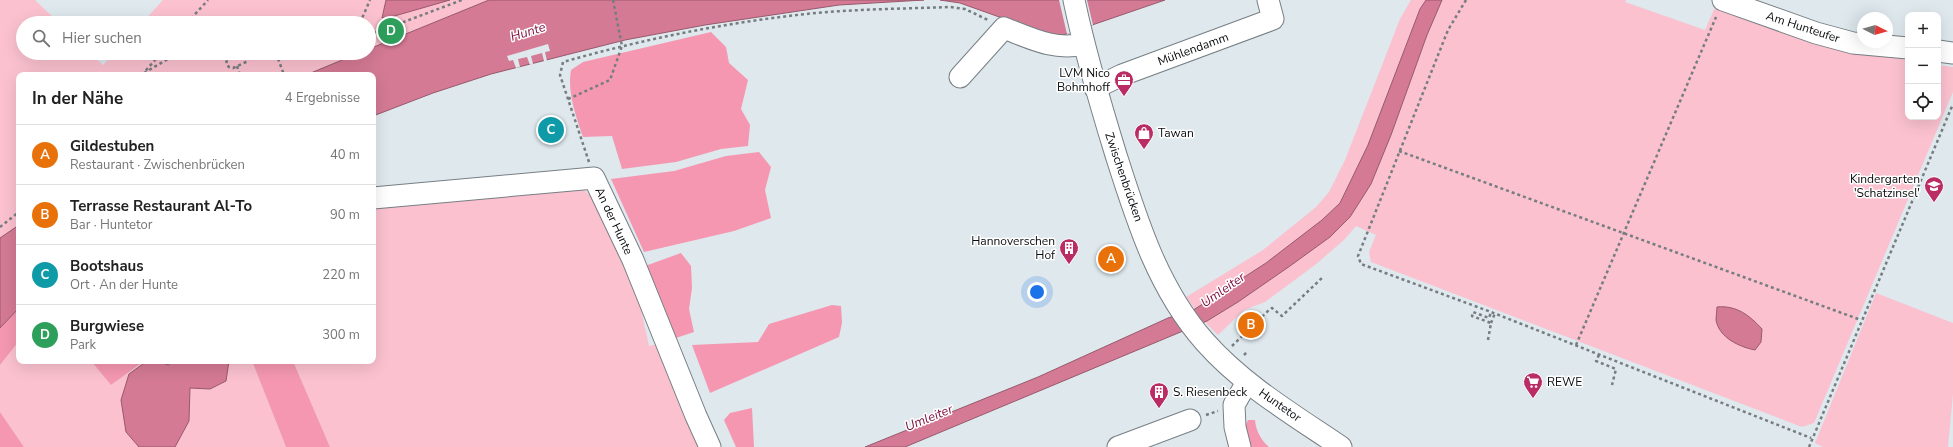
<!DOCTYPE html>
<html lang="de">
<meta charset="utf-8">
<style>
body{margin:0;font-family:"Nunito Sans",sans-serif;background:#f2f2f2;color:#222}
.controls{position:absolute;right:12px;top:12px;display:grid;overflow:hidden;border-radius:8px;box-shadow:0 4px 16px #0002}
.controls button{width:36px;height:36px;display:grid;place-items:center;padding:0;border:0;border-bottom:1px solid #e0e0e0;background:#fff;color:#222;font:20px sans-serif}
.compass{position:absolute;left:1857px;top:12px;width:36px;height:36px;border-radius:50%;background:#fff;box-shadow:0 4px 16px #0002;rotate:95deg}
.you{position:absolute;left:1037px;top:292px;width:14px;height:14px;margin:-10px;border:3px solid #fff;border-radius:50%;background:#1a73e8;box-shadow:0 0 0 6px #1a73e833}
.badge{display:grid;place-items:center;width:26px;height:26px;border-radius:50%;background:#db2777;color:#fff;font-size:13px;font-weight:700}
.pin{position:absolute;translate:-50% -50%;border:2px solid #fff;box-shadow:0 1px 4px #0006}
.list{margin:0;padding:0;list-style:none}
h2{display:flex;justify-content:space-between;align-items:center;height:52px;margin:0;padding:0 16px;font-size:17px}
h2 small{font-size:13px;font-weight:400;color:#767676}
.list li{display:grid;grid-template-columns:26px 1fr auto;gap:12px;align-items:center;box-sizing:border-box;height:60px;padding:0 16px;border-top:1px solid #e0e0e0}
.list b{display:block;font-size:15px;white-space:nowrap}
.list p{margin:0;font-size:13px;white-space:nowrap;color:#767676}
.list em{font-size:13px;font-style:normal;color:#767676}
.icon{flex:none;width:22px;height:22px;fill:none;stroke:currentColor;stroke-width:2;stroke-linecap:round;stroke-linejoin:round}
.map{position:relative;flex:none;width:1953px;height:447px;overflow:hidden}
.search{position:absolute;background:#fff;box-shadow:0 4px 16px #0002;left:16px;top:16px;width:360px;height:44px;display:flex;align-items:center;gap:10px;box-sizing:border-box;padding:0 14px;border-radius:22px;color:#767676;font-size:15px}
.panel{position:absolute;background:#fff;box-shadow:0 4px 16px #0002;left:16px;top:72px;width:360px;height:292px;border-radius:8px}
.map>svg:first-child{display:block}
</style>
<div class="map">
<svg width="1953" height="447" viewBox="0 0 1953 447">
<rect width="100%" height="100%" fill="#dee8ed"/>
<g fill="#fbc1cf">
<path d="M0 0H35L59 23H23V53H90L103 65 114 53H359L306 75H19V225L0 238Z"/>
<path d="M163 0H489L369 49V23H142Z"/>
<path d="M1411 0H1426L1420 9 1368 145 1340 203 1322 220 1266 263 1195 309 1186 297 1263 250 1316 207 1329 192 1345 160 1400 19Z"/>
<path d="M1442 0H1626L1625 2 1705 30 1716 5 1875 54 1908 60V117H1938V65L1953 67V92L1814 423 1802 427 1371 262 1369 252 1376 235 1356 226 1344 240 1315 265 1265 302 1244 310 1218 335 1205 322 1238 302 1330 237 1371 184 1391 135 1427 35Z"/>
<path d="M577 184 592 197 639 300 649 346 662 343 703 447H330L293 361H373V204Z"/>
<path d="M1876 293 1953 323V394L1948 447H1823L1815 443Z"/>
<path d="M19 341V361H91L111 385 144 361H147L129 374 126 432 139 447H24L0 412V365Z"/>
<path d="M229 361H252L286 447H175L189 421 190 387 226 381Z"/>
</g>
<g fill="#f597b1">
<path d="M711 32 726 47 729 63 748 80 741 109 750 125 748 146 721 149 676 162 622 169 612 136 583 137C576 116 567 92 571 70L583 62Z"/>
<path d="M759 152 771 167 765 190 771 218 734 231 644 252 611 179 674 171 726 156Z"/>
<path d="M681 253 691 266 692 288 689 309 694 332 676 338 645 266Z"/>
<path d="M832 305 841 306 842 323 839 337 710 393 692 345 758 342 769 324Z"/>
<path d="M19 308V341L0 365V328Z"/>
<path d="M91 361H144L111 385Z"/>
<path d="M252 361H293L330 447H286Z"/>
<path d="M752 408 754 447H736L724 420 730 413Z"/>
<path d="M0 412 24 447H0Z"/>
<path d="M1248 420H1255C1256 431 1261 440 1269 447H1249L1245 426Z"/>
</g>
<g fill="#d47a94" stroke="#97596c">
<path d="M386 0H450L391 17 382 18Z"/>
<path d="M489 0H924L839 5 705 25 625 40 491 74 433 93 373 116V75H306L359 53H369V49Z"/>
<path d="M940 0H1165L1063 35 1047 34 960 3Z"/>
<path d="M1426 0H1442L1427 35 1391 135 1371 184 1350 217 1330 237 1290 266 1238 302 1207 321 905 447H865L1038 377 1168 318 1195 309 1266 263 1322 220 1340 203 1368 145 1420 9Z"/>
<path d="M19 225V308L0 328V238Z"/>
<path d="M1717 307C1737 305 1750 316 1762 329L1761 342 1755 350C1740 347 1719 338 1716 320 1716 316 1717 311 1717 307Z"/>
<path d="M147 361H156L169 365 171 361H229L226 381 210 389 190 388 189 421 175 447H139L126 432 121 400 129 374Z"/>
</g>
<g fill="#dee8ed">
<path d="M1059 0H1087L1093 25 1067 34Z"/>
<path d="M548 44 550 51 545 52 547 61H544L542 53 531 56 533 64 530 65 527 57 518 59 520 67 516 68 513 60 509 61 507 56Z"/>
</g>
<g fill="none" stroke-linecap="round" stroke-linejoin="round">
<defs>
<g id="minor">
<path d="M1074 0C1085 53 1100 103 1116 155 1137 221 1158 289 1205 342 1243 385 1294 415 1341 447"/>
<path d="M1723 0 1816 33 1853 43 1908 48"/>
<path d="M1938 51 1953 53"/>
<path d="M960 77 1004 28C1030 38 1055 51 1083 44"/>
<path d="M1095 88 1122 75 1273 19 1268 0"/>
<path d="M373 198 594 178 633 260 696 416 710 447"/>
<path d="M1118 447 1190 420"/>
<path d="M1240 447 1235 427 1234 405 1247 382"/>
</g>
</defs>
<use href="#minor" stroke="#767f84" stroke-width="23"/>
<g stroke="#767d80" stroke-width="2.5" stroke-dasharray="3 3" stroke-linecap="butt">
<path d="M1466 0 1448 30 1358 256 1361 264 1491 312 1811 438"/>
<path d="M187 23 208 0"/>
<path d="M360 23 370 0"/>
<path d="M369 35 462 0"/>
<path d="M235 53 228 56 226 64 229 67 233 68 248 61 250 56 248 53"/>
<path d="M276 53 284 75"/>
<path d="M237 66 240 75"/>
<path d="M144 73 178 53"/>
<path d="M142 75 161 53"/>
<path d="M568 99 610 80 622 46 613 0"/>
<path d="M1399 151 1861 320"/>
<path d="M589 162 560 75 563 62C637 41 713 25 789 16 842 9 897 9 950 7L965 9 988 20"/>
<path d="M0 227 19 212"/>
<path d="M1491 323 1495 313"/>
<path d="M1488 340 1491 323 1472 316 1473 312 1489 318 1491 312"/>
<path d="M1576 345 1716 17"/>
<path d="M1232 346 1269 310 1272 308 1282 316 1323 277"/>
<path d="M1244 355 1248 351"/>
<path d="M1599 355 1596 361 1616 369 1612 385"/>
<path d="M1206 415 1218 411"/>
<path d="M1809 447 1953 104"/>
</g>
<use href="#minor" stroke="#fff" stroke-width="21"/>
</g>
<defs>
<symbol id="office-pin" viewBox="-11 -11 22 30"><path d="M0 17L-7.5 6A9.5 9.5 0 1 1 7.5 6Z" fill="#b92d64" stroke="#fff"/><path d="M-6-3h4V-5.5h4V-3h4V5H-6ZM-1-4.5V-3h2v-1.5ZM-6 0V1H6V0Z" fill="#fff"/></symbol>
<symbol id="shop-pin" viewBox="-11 -11 22 30"><path d="M0 17L-7.5 6A9.5 9.5 0 1 1 7.5 6Z" fill="#b92d64" stroke="#fff"/><path d="M-5-2.5h2.3a2.7 3.5 0 0 1 5.4 0H5L5.5 6h-11ZM-1.5-2.5h3a1.5 2.3 0 0 0-3 0Z" fill="#fff"/></symbol>
<symbol id="school-pin" viewBox="-11 -11 22 30"><path d="M0 17L-7.5 6A9.5 9.5 0 1 1 7.5 6Z" fill="#b92d64" stroke="#fff"/><path d="M0-5L7-2L0 1L-7-2ZM-4 1L0 2.5L4 1V4Q0 6-4 4Z" fill="#fff"/></symbol>
<symbol id="building-pin" viewBox="-11 -11 22 30"><path d="M0 17L-7.5 6A9.5 9.5 0 1 1 7.5 6Z" fill="#b92d64" stroke="#fff"/><path d="M-4-6H4V6H1V3H-1V6H-4ZM-2.5-4.3h1.7v1.8h-1.7ZM.8-4.3h1.7v1.8H.8ZM-2.5-1h1.7V.8h-1.7ZM.8-1h1.7V.8H.8Z" fill="#fff"/></symbol>
<symbol id="supermarket-pin" viewBox="-11 -11 22 30"><path d="M0 17L-7.5 6A9.5 9.5 0 1 1 7.5 6Z" fill="#b92d64" stroke="#fff"/><path d="M-6-5.5h2.5l.6 2H6L4.5 2H-2.5L-4.4-4H-6ZM-1.5 3.2a1.3 1.3 0 1 0 .1 0ZM3 3.2a1.3 1.3 0 1 0 .1 0Z" fill="#fff"/></symbol>
</defs>
<g fill-rule="evenodd">
<use href="#office-pin" x="1113" y="69" width="22" height="30"/>
<use href="#shop-pin" x="1133" y="122" width="22" height="30"/>
<use href="#school-pin" x="1923" y="175" width="22" height="30"/>
<use href="#building-pin" x="1058" y="237" width="22" height="30"/>
<use href="#supermarket-pin" x="1522" y="371" width="22" height="30"/>
<use href="#building-pin" x="1148" y="381" width="22" height="30"/>
</g>
<g text-anchor="middle" dominant-baseline="central" stroke-width="3" stroke-linejoin="round" paint-order="stroke">
<g font-size="12" fill="#090c0e" stroke="#fff">
<text transform="translate(1803 27) rotate(18)">Am Hunteufer</text>
<text transform="translate(1193 49) rotate(-20)">Mühlendamm</text>
<text transform="translate(1124 177) rotate(71)">Zwischenbrücken</text>
<text transform="translate(614 221) rotate(65)">An der Hunte</text>
<text transform="translate(1280 405) rotate(35)">Huntetor</text>
</g>
<g font-size="12" fill="#090c0e" stroke="#fff" text-anchor="end">
<text x="1110" y="73">LVM Nico<tspan x="1110" dy="14">Bohmhoff</tspan></text>
<text x="1158" y="133" text-anchor="start">Tawan</text>
<text x="1920" y="179">Kindergarten<tspan x="1920" dy="14">'Schatzinsel'</tspan></text>
<text x="1055" y="241">Hannoverschen<tspan x="1055" dy="14">Hof</tspan></text>
<text x="1547" y="382" text-anchor="start">REWE</text>
<text x="1173" y="392" text-anchor="start">S. Riesenbeck</text>
</g>
<g font-size="13" font-style="italic" fill="#7e0f3e" stroke="#fff">
<text transform="translate(528 32) rotate(-17)">Hunte</text>
<text transform="translate(1223 290) rotate(-35)">Umleiter</text>
<text transform="translate(929 418) rotate(-22)">Umleiter</text>
</g>
</g>
</svg>
<div class="controls">
<button>+</button>
<button>−</button>
<button><svg class="icon" aria-label="locate" viewBox="0 0 24 24"><circle cx="12" cy="12" r="6"/><path d="M12 2v4M12 18v4M2 12h4M18 12h4"/></svg></button>
</div>
<svg class="compass" viewBox="-18 -18 36 36"><path d="M0-13l5 13h-10z" fill="#e53935"/><path d="M0 13l5-13h-10z" fill="#767676"/></svg>
<div class="you"></div>
<div class="pin badge" style="left:1111px;top:259px;background:#e8710a">A</div>
<div class="pin badge" style="left:1251px;top:325px;background:#e8710a">B</div>
<div class="pin badge" style="left:551px;top:130px;background:#0f9aa8">C</div>
<div class="pin badge" style="left:391px;top:31px;background:#2e9e5b">D</div>
<div class="search"><svg class="icon" aria-label="search" viewBox="0 0 24 24"><circle cx="10" cy="10" r="6"/><path d="M15 15l6 6"/></svg>Hier suchen</div>
<section class="panel">
<h2>In der Nähe<small>4 Ergebnisse</small></h2>
<ul class="list">
<li><span class="badge" style="background:#e8710a">A</span><div><b>Gildestuben</b><p>Restaurant · Zwischenbrücken</p></div><em>40 m</em></li>
<li><span class="badge" style="background:#e8710a">B</span><div><b>Terrasse Restaurant Al-To</b><p>Bar · Huntetor</p></div><em>90 m</em></li>
<li><span class="badge" style="background:#0f9aa8">C</span><div><b>Bootshaus</b><p>Ort · An der Hunte</p></div><em>220 m</em></li>
<li><span class="badge" style="background:#2e9e5b">D</span><div><b>Burgwiese</b><p>Park</p></div><em>300 m</em></li>
</ul>
</section>
</div>
